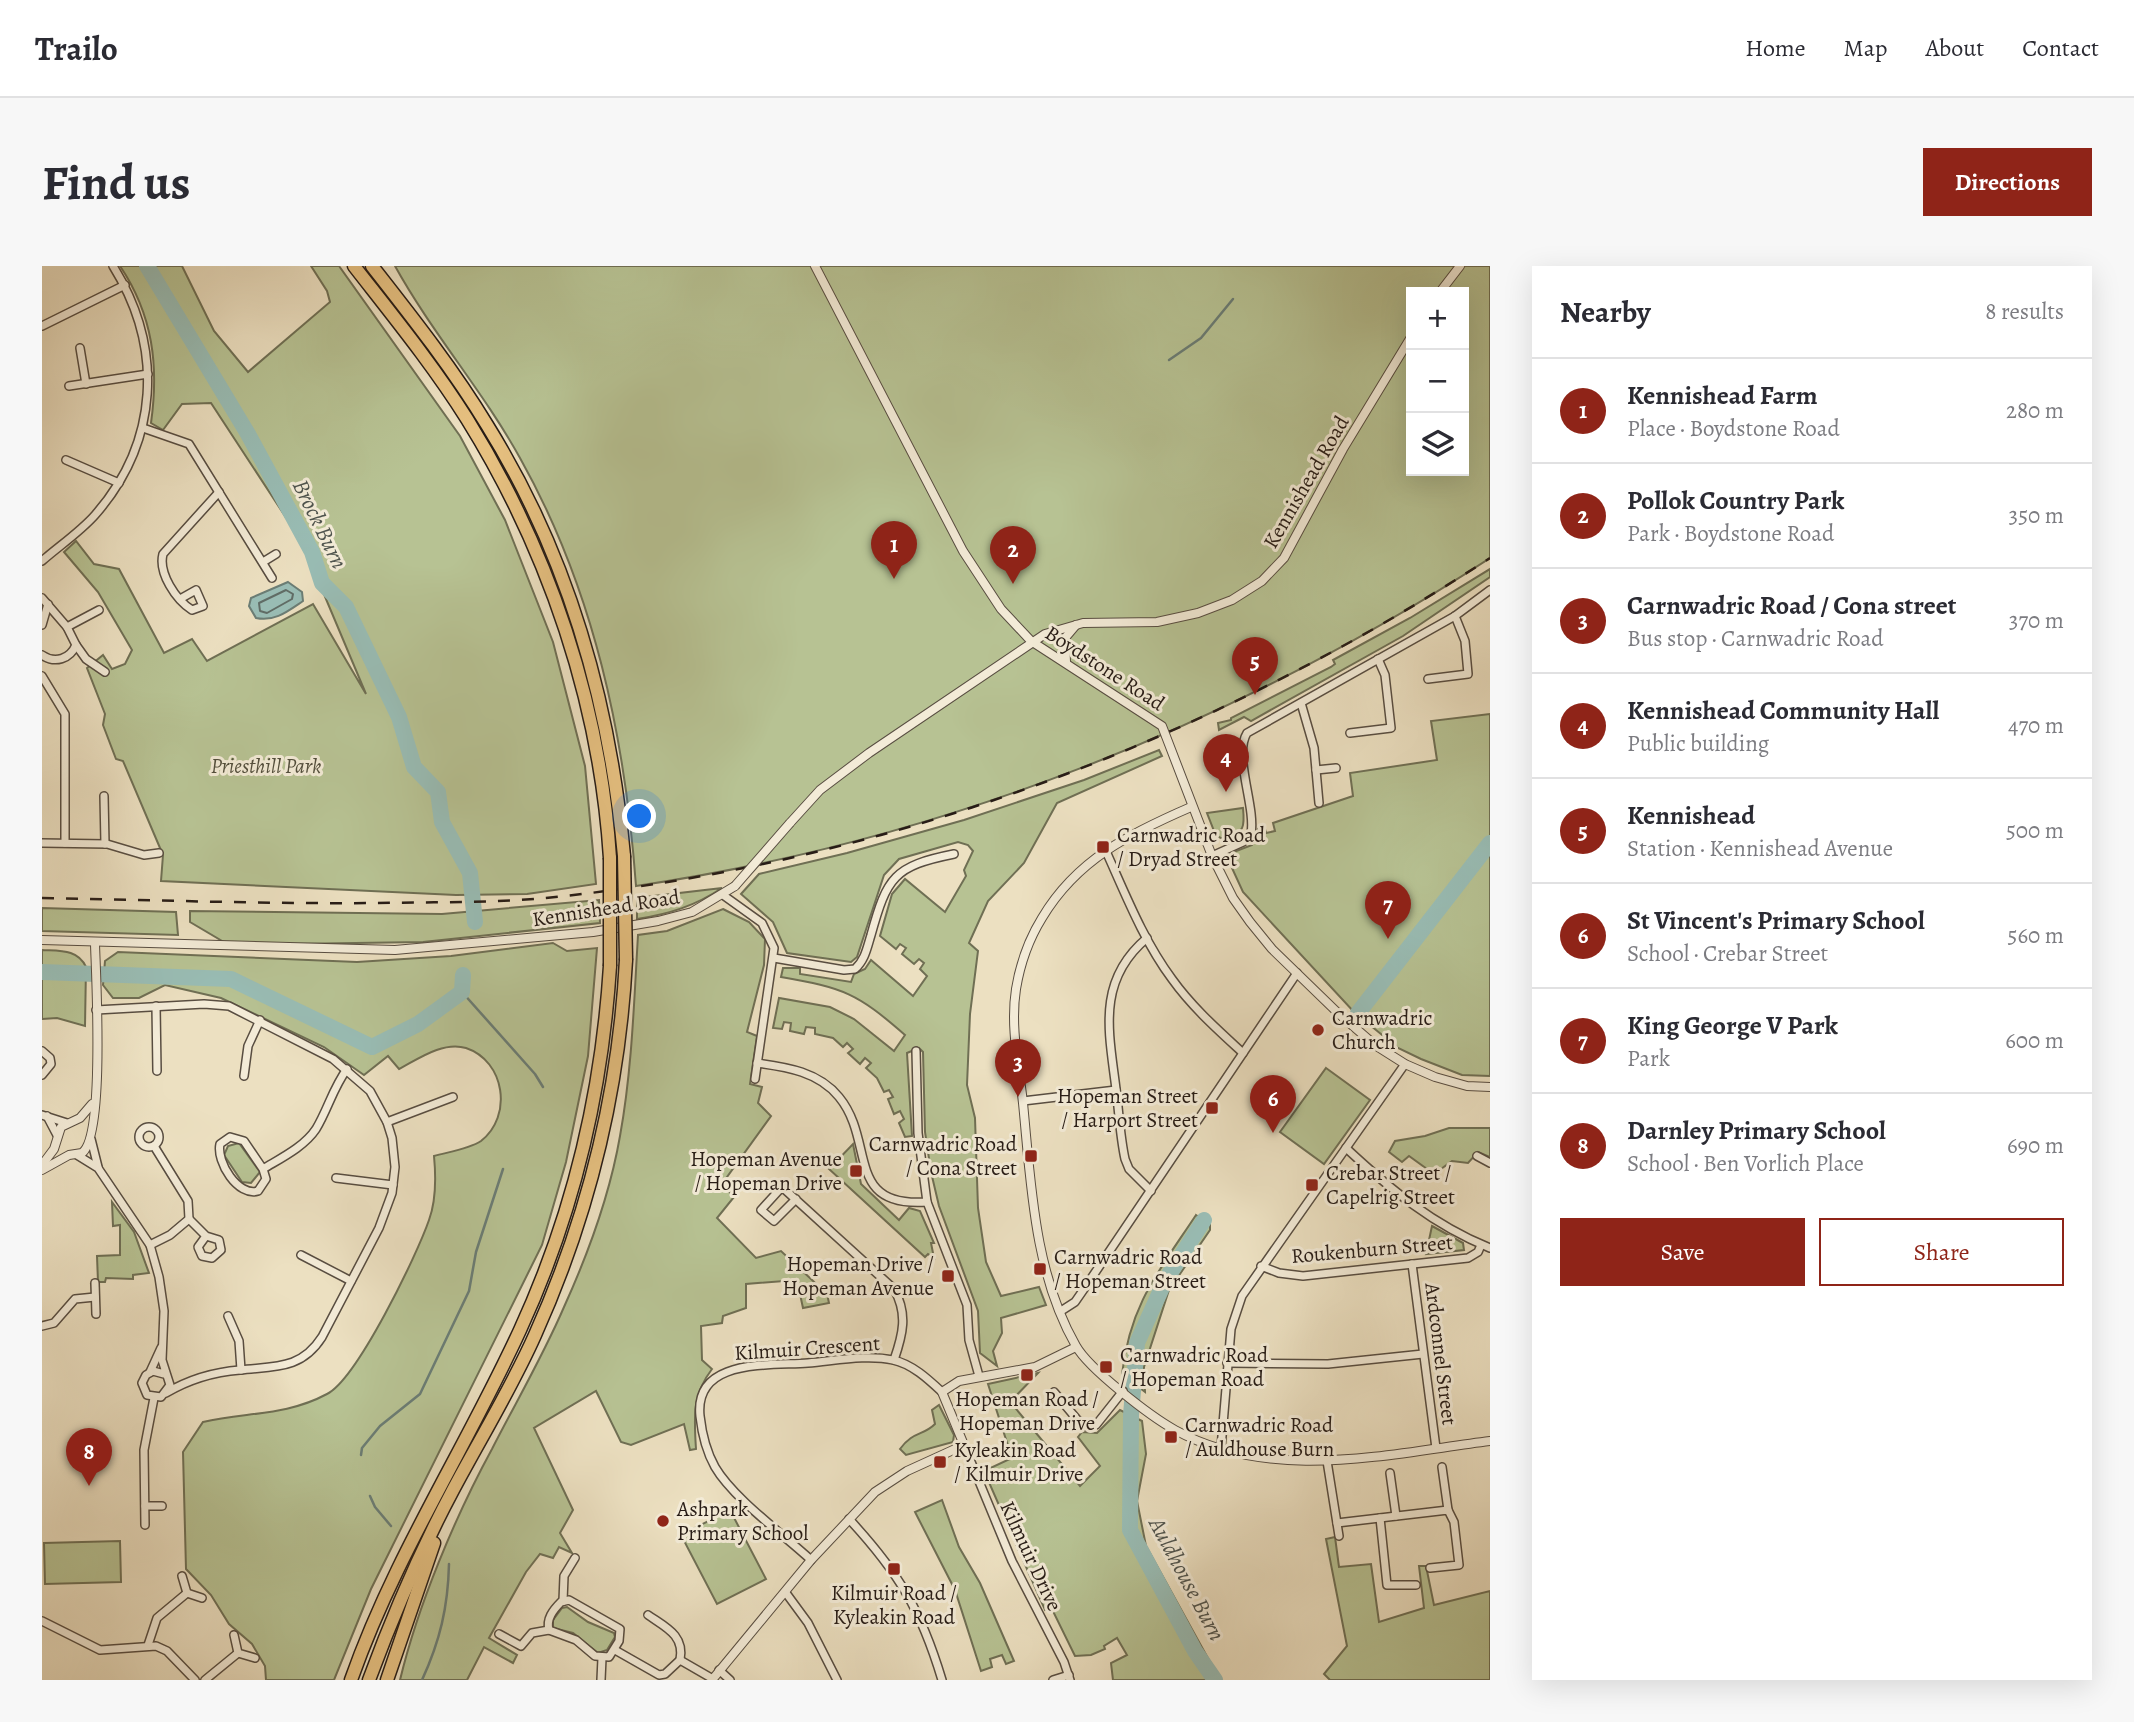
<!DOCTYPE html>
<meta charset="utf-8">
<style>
body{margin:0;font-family:Alegreya,serif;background:#f7f7f7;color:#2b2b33}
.controls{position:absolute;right:21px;top:21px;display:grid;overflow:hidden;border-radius:0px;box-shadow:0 7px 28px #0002}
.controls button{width:63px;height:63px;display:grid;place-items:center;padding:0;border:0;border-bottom:2px solid #e1e1e2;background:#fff;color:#2b2b33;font:35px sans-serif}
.you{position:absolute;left:598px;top:551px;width:24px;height:24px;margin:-18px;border:5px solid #fff;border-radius:50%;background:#1a73e8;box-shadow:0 0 0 10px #1a73e833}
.badge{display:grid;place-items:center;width:46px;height:46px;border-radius:50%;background:#8f2418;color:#fff;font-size:23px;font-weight:700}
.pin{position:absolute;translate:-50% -58px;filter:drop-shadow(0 2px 4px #0008)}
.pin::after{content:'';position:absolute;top:37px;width:24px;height:21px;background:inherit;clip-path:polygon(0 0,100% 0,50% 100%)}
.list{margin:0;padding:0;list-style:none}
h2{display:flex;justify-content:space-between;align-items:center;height:91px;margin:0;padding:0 28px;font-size:30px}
h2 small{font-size:23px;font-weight:400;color:#7c7c81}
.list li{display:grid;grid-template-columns:46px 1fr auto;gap:21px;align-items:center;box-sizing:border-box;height:105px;padding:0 28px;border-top:2px solid #e1e1e2}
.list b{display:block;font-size:26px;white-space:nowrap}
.list p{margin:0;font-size:23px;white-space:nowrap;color:#7c7c81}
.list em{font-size:23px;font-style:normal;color:#7c7c81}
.actions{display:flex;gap:14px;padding:21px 28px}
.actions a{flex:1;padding:16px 0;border:2px solid #8f2418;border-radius:0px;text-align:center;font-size:24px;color:#8f2418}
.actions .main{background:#8f2418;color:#fff}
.icon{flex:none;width:38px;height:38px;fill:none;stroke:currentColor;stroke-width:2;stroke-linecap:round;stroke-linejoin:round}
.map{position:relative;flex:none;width:1448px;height:1414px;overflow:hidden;border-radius:0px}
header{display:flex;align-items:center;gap:42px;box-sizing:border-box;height:98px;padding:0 35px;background:#fff;border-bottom:2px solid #e1e1e2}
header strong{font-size:33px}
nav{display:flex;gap:38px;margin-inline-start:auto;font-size:24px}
.intro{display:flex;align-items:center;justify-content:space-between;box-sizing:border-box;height:168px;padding:0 42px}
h1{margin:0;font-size:49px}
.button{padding:18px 32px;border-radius:0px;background:#8f2418;color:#fff;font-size:24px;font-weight:700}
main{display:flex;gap:42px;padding:0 42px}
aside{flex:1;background:#fff;border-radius:0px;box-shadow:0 7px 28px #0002}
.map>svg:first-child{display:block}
</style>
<header>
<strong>Trailo</strong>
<nav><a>Home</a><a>Map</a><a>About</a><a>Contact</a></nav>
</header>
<div class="intro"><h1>Find us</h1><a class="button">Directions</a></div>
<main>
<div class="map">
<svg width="1448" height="1414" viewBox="0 0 1448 1414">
<rect width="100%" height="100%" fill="#ece0c1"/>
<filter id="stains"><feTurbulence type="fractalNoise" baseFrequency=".00286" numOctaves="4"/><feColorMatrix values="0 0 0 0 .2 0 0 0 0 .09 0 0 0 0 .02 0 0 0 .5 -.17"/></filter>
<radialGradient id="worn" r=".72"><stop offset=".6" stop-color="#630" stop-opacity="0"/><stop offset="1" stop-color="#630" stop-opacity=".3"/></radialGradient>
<g fill="#b7c293" stroke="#6f6f54" stroke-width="2" fill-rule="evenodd">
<path d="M78 0H140L172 65 206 106 288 36 285 25 269 0H297L418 170 463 254 511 376 543 500 554 618 485 628 414 629 119 615 121 589 81 495 74 493 61 459 63 448 45 402 61 389 70 403 83 398 90 384 56 326 22 286 34 275 52 298 77 303 122 387 150 373 165 395 271 338 324 428 260 276 169 137 140 138 121 164 109 157C117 100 111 49 78 0Z"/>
<path d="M353 0H1448V292C1190 460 899 575 594 620 583 470 552 324 478 192 441 125 390 67 353 0ZM1369 26H1422V205H1369Z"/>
<path d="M1448 303V311L1361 370 1209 455 1202 451 1177 464 1176 457 1189 454V452L1289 401 1293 398 1291 394 1368 352Z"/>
<path d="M1448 448V810L1420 809 1379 793 1356 782 1312 746 1201 626 1184 589 1210 579 1217 560 1222 559 1224 567 1233 565 1231 557 1311 530 1308 507 1395 494 1389 455Z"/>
<path d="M1117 484 1120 490 1015 537 982 597 946 635 927 677 936 685 928 748 925 819 933 852 936 942 944 996 959 1030 997 1021 1004 1039 959 1052 960 1067 951 1085 955 1100 938 1087 936 1045 897 940 889 906 883 866 881 786 877 782 865 787 870 870 863 871 857 857 862 853 858 845 852 848 846 833 851 831 847 824 842 826 835 812 824 802 829 797 823 792 818 798 806 787 811 783 805 777 801 781 791 772 773 768V762L764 761 762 768 748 765 749 757 742 756 740 763 731 762 737 732 788 741 812 753 852 785 863 769C815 727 802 722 739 711L741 702H758V708L809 716 812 708 823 703 829 694 871 730 885 710 878 703 882 697 877 693 872 698 860 688 864 682 858 678 854 683 838 670 850 628 863 613 903 646 924 610 922 604 931 585 926 579 916 576 857 593 842 609 815 691 809 696 745 687 731 656 699 628 717 608 805 587 922 554 1042 514Z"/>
<path d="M1201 542C1203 562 1202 565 1184 574L1174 570 1165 547Z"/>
<path d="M680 622C653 640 627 648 595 653V632Z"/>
<path d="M557 634 558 657 381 676 187 679 148 656V645L400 648Z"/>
<path d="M0 642 134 646 136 669 0 665Z"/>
<path d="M681 643 707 656 723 673 722 699 705 766 715 770 708 818 720 821 716 837 729 850 680 918 692 931 675 952 714 992 739 985 785 1028 787 1037 761 1042 755 1014 704 1018V1042L681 1050 680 1057 659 1060 660 1094 670 1103C650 1129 652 1151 654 1183L648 1184 642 1158 589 1179 579 1176 554 1125 492 1162 531 1244 518 1267 530 1287 517 1281 511 1292 498 1288 484 1306 447 1372 475 1389 471 1397 442 1381 425 1414H358C376 1339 413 1251 450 1183 474 1136 501 1090 522 1041 546 988 568 928 578 870 590 804 592 736 596 669L625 665Z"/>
<path d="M511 677 525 685 555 682 546 790 524 896 500 979 329 1323 292 1414H224L223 1400 210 1378 187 1358 169 1329 144 1303 141 1186 161 1156C205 1146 244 1150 285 1128 315 1113 375 989 387 954 394 935 394 911 392 890 406 886 427 883 439 875 471 850 463 795 424 782 401 775 376 793 357 803L346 790 322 809 282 781 179 732 123 719 97 732H71L61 719 63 695 76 686 315 696 409 690Z"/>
<path d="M0 684C18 685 36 683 44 701L43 760 15 752 0 753Z"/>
<path d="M1284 802 1328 834 1282 898 1238 866Z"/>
<path d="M1407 862H1448V891L1436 886 1426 897 1410 895 1392 908 1367 890 1360 896 1347 886 1353 875 1383 870Z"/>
<path d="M197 877 218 906 209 917 200 916 182 889 186 880Z"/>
<path d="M811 878 819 918 857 954 867 942 878 945 892 977H889L892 992 886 988 883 991 787 903Z"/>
<path d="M70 936 92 966 107 1007 91 1009V1013L64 1012 63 1016H56L55 990 78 989V959L71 960Z"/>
<path d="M1154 949 1168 958V964L1127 1024 1102 1101 1103 1126 1080 1108C1088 1038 1117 1005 1154 949Z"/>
<path d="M1390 960 1421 977 1422 984 1384 988Z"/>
<path d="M996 1107 969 1135 970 1138 1038 1220 1058 1200 1036 1171 1040 1166 1055 1167 1078 1144 1100 1155 1104 1188 1095 1235 1104 1280 1178 1414H1071L1069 1397 1085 1389 1075 1372 1062 1380 1063 1383 1049 1389 1033 1390 1009 1341 1003 1344 942 1205 970 1192 946 1118Z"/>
<path d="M897 1139 912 1169 911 1176 864 1189 858 1183C871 1165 881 1170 893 1158L890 1144Z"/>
<path d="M900 1234 917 1281 938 1317 972 1395 964 1398 960 1389 948 1393 950 1401 939 1405 913 1324 873 1246Z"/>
<path d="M688 1244 724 1313 675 1338 639 1269Z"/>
<path d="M1293 1271 1297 1301 1329 1298 1337 1356 1382 1342 1377 1300H1384L1392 1339 1448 1325V1414H1288L1282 1408 1305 1380 1284 1273Z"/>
<path d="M78 1275 79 1316 3 1318 2 1277Z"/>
<path d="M525 1341 546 1356 572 1367 573 1371 565 1384 556 1387 531 1367 511 1362V1354L520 1342Z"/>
</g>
<path fill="#99bdb5" stroke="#6b7d75" stroke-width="2" d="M246 316 260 326 261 335C246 345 233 356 214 352L207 340 209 332Z"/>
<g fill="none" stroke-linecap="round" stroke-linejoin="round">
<path stroke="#606c66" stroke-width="2" d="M244 324 251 328 250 333 225 347 218 345 217 337Z"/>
<g stroke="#6b7d75" stroke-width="2.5">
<path d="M1127 94 1159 72 1191 33"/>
<path d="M420 726 493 808 501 821"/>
<path d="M319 1189 320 1182 338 1160 378 1128 427 1025 434 986 461 903"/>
<path d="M328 1230 333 1241 349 1260"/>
<path d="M380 1414C398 1375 406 1341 407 1298"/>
</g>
<g stroke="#99bdb5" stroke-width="16">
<path d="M105 0 206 168 270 286 280 317 304 341 357 451 372 501 396 526 400 556 428 607 433 656"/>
<path d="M0 706 189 713 330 781 376 758 420 726 421 709"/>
<path d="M1316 747 1448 577"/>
<path d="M1162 954 1123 1015 1095 1077 1089 1149 1088 1264 1153 1385 1173 1414"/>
</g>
<defs>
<g id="minor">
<path d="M0 60 83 19"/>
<path d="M38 82 44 118"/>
<path d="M27 120 106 108"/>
<path d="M101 162 147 178 230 312"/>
<path d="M24 194 77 217"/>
<path d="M0 295C17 280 38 266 53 249 117 176 122 82 71 0"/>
<path d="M221 296 234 288"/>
<path d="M0 332 25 361 34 379C28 393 13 398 0 389"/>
<path d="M138 333 154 324 161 340 150 344C134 334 116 307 121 288L177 226"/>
<path d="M0 359 6 338"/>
<path d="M25 361 57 344"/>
<path d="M34 379 44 393 63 406"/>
<path d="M0 410 23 448V577"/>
<path d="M1386 413 1426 408 1423 375 1413 350"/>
<path d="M1259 437 1272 482 1277 537"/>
<path d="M1308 467 1349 462 1343 409 1336 393"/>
<path d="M1274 504 1294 502"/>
<path d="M62 530 63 578"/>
<path d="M0 577 65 578 102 589 117 587"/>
<path d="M1063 583C1083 627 1101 674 1130 713 1150 741 1176 764 1201 787"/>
<path d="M1170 590 1201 576 1209 568C1214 540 1191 490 1205 467L1413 350 1448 324"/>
<path d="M681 629 720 657 732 682 713 813"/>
<path d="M1105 672C1054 715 1067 766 1074 823 1077 846 1078 870 1083 893L1087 903 1109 925"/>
<path d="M732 692 802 704 813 703C823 694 825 682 829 669 845 611 852 600 912 588"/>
<path d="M114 740 115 805"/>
<path d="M54 744 162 738 187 740 291 793 328 825 345 856 350 872 353 901 350 927 337 962 280 1071C259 1104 232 1100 198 1104 172 1106 146 1114 124 1127"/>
<path d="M0 785 8 792 9 798 0 809"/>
<path d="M874 785 876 867 885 936 925 1039 927 1074 937 1110"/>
<path d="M715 797C745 801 777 806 797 831 834 876 802 942 885 936"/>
<path d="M202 810 206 780 218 754"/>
<path d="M981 835 1074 824"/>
<path d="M0 849 25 857"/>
<path d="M5 850 15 869"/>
<path d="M345 856 411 831"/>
<circle cx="107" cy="871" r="10"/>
<path d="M49 873 56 901"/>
<path d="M1304 882C1348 923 1391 959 1448 982"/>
<path d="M35 889 56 902 108 979 117 1011 122 1045 120 1094 128 1119 119 1131 105 1129 100 1117 104 1109 111 1105 122 1108"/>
<path d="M1435 890 1448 897"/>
<path d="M221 903 202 875 188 871 178 878C174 896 196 931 216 925L224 913 221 903C239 892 262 881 274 863 286 843 291 822 305 803"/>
<path d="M294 912 351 919"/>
<path d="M754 933 732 955 719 944 740 921 852 1023C866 1048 861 1068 852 1094"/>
<path d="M147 953 164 970 177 974 179 984 170 992 160 990 156 981 164 970"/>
<path d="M108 979 128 969 147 953 146 935 112 880"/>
<path d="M259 989 309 1015"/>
<path d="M1370 998 1394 1182"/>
<path d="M1219 1000 1237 1007 1261 1010 1426 992 1436 986 1439 979"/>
<path d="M53 1017 54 1048"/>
<path d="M1019 1045 1033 1036 1042 1023 1255 707"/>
<path d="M186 1050 197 1075 199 1104"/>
<path d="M0 1060 12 1057 33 1033 53 1031"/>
<path d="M1185 1097 1286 1098 1381 1088"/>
<path d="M108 1106 119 1082"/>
<path d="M1012 1126 1039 1158 1046 1161 1054 1159 1081 1125"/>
<path d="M922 1179 970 1295 1022 1396 1028 1414"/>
<path d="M1179 1182 1189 1063 1200 1030 1363 798"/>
<path d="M1285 1195 1297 1270"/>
<path d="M1400 1201 1406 1244"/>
<path d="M1348 1207 1354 1250"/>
<path d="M103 1240H120"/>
<path d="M1338 1252 1345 1319H1374"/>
<path d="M807 1253C857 1307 879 1344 900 1414"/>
<path d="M1295 1257 1406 1244 1412 1256 1417 1299 1388 1302"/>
<path d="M103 1259 102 1184 112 1132"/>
<path d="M769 1294C742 1269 691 1232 673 1201 664 1185 660 1168 658 1150 652 1092 727 1100 766 1097 792 1095 825 1088 851 1094 870 1098 886 1113 900 1126"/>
<path d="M140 1310 145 1327 160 1332"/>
<path d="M744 1327 766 1357 795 1414"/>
<path d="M527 1334 578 1363 577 1375 567 1391 553 1390 534 1374 507 1364C504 1353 511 1344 519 1336Z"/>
<path d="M521 1335 522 1310 533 1292"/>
<path d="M606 1349C623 1361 643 1369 638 1394"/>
<path d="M0 1355 58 1384 114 1380 125 1385 153 1414"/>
<path d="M457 1368 479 1380 490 1367 507 1364"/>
<path d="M192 1369 196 1387 213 1392"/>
<path d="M106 1379 115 1352 145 1327"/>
<path d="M573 1384 617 1409 623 1408 638 1394 671 1413"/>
<path d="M677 1404 688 1414"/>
<path d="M163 1414 196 1387"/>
<path d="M559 1414 560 1392"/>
<path d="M1011 1414 1027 1409"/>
</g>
<g id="tertiary">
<path d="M773 0 921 285 959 343 989 375 1120 460 1170 590 1191 632 1208 656 1230 683 1297 748 1333 779 1363 798 1393 811 1425 820 1448 821"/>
<path d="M1398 26 1418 0"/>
<path d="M1024 396 1023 372 1034 359"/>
<path d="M1149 541C1089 567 1035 593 1000 652 987 673 978 699 974 723 968 761 977 800 981 837 989 918 992 1007 1034 1080 1047 1103 1108 1150 1133 1164 1230 1217 1345 1188 1448 1175"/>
<path d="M748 557 778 524 827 487 1003 368 1041 357 1115 356 1156 347 1190 334 1220 315 1242 292 1301 183 1369 71"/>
<path d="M0 674 353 684 551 666 616 655 650 646 693 620"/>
<path d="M0 899 12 883 19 861 38 852 50 838"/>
<path d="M0 904 27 889 40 887C63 870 54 712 53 678"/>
<path d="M670 1414 769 1294 833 1226 865 1205 922 1179 900 1126 917 1115 993 1101 1034 1081"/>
</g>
<g id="motorway">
<path d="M312 0C351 50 391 99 425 153 507 285 558 437 568 592"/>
<path d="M330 0C370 51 411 103 445 159 526 289 568 438 582 590"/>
<path d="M309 1414C353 1289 423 1184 478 1064 531 949 560 826 568 700"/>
<path d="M327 1414C351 1349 378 1286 411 1224 438 1173 469 1123 493 1069 547 949 577 826 584 694"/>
<path d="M345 1414 392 1277"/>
</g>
</defs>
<use href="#minor" stroke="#584d41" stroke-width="10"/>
<use href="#tertiary" stroke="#584d41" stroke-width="10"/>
<use href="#motorway" stroke="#271c16" stroke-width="15"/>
<use href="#minor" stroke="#f3ebd7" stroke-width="7"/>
<use href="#tertiary" stroke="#f3ebd7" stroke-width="8"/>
<use href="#motorway" stroke="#e6c080" stroke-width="12"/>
<path stroke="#271c16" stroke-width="2.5" stroke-dasharray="12 12" stroke-linecap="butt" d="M0 632C112 634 224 638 335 637 391 636 448 637 503 632 840 599 1165 476 1448 292"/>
<defs>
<path id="tertiary-bridge" d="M693 620 748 557"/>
<g id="motorway-bridge">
<path d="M582 590 584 694"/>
<path d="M568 592V700"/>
</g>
</defs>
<use href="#tertiary-bridge" stroke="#584d41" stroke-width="10" stroke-linecap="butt"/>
<use href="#motorway-bridge" stroke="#271c16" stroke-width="15" stroke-linecap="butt"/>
<use href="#tertiary-bridge" stroke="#f3ebd7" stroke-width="8"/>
<use href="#motorway-bridge" stroke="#e6c080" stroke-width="12"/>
</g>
<g fill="#8f2418" stroke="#f3ebd7" stroke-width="2.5">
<rect x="1054" y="574" width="14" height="14" rx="3.5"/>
<circle cx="1276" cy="764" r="7"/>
<rect x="1163" y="835" width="14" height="14" rx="3.5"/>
<rect x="982" y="883" width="14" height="14" rx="3.5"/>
<rect x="807" y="898" width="14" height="14" rx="3.5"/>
<rect x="1263" y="912" width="14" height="14" rx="3.5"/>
<rect x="991" y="996" width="14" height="14" rx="3.5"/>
<rect x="899" y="1003" width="14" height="14" rx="3.5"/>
<rect x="1057" y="1094" width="14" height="14" rx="3.5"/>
<rect x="978" y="1102" width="14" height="14" rx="3.5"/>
<rect x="1122" y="1164" width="14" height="14" rx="3.5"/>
<rect x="891" y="1189" width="14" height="14" rx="3.5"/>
<circle cx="621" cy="1255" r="7"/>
<rect x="845" y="1296" width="14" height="14" rx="3.5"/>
</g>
<g text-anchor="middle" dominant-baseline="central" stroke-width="6" stroke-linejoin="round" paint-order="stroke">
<g font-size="21" fill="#271c16" stroke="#f3ebd7">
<text transform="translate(1264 216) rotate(-60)">Kennishead Road</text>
<text transform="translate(1063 402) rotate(33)">Boydstone Road</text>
<text transform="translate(564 642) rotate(-9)">Kennishead Road</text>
<text transform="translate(1330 983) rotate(-5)">Roukenburn Street</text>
<text transform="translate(765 1082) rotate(-4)">Kilmuir Crescent</text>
<text transform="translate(1399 1088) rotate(83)">Ardconnel Street</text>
<text transform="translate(989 1290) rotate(65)">Kilmuir Drive</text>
</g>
<g font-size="21" font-style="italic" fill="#524e3c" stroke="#f3ebd7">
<text x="224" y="500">Priesthill Park</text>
</g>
<g font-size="21" fill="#271c16" stroke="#f3ebd7" text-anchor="start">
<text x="1075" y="569">Carnwadric Road<tspan x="1075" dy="24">/ Dryad Street</tspan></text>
<text x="1290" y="752">Carnwadric<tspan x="1290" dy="24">Church</tspan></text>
<text x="1156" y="830" text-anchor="end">Hopeman Street<tspan x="1156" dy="24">/ Harport Street</tspan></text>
<text x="975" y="878" text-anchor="end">Carnwadric Road<tspan x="975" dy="24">/ Cona Street</tspan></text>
<text x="800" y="893" text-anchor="end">Hopeman Avenue<tspan x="800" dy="24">/ Hopeman Drive</tspan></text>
<text x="1284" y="907">Crebar Street /<tspan x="1284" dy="24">Capelrig Street</tspan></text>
<text x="1012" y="991">Carnwadric Road<tspan x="1012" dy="24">/ Hopeman Street</tspan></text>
<text x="892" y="998" text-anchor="end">Hopeman Drive /<tspan x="892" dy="24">Hopeman Avenue</tspan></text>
<text x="1078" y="1089">Carnwadric Road<tspan x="1078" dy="24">/ Hopeman Road</tspan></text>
<text x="985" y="1133" text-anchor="middle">Hopeman Road /<tspan x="985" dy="24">Hopeman Drive</tspan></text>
<text x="1143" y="1159">Carnwadric Road<tspan x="1143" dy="24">/ Auldhouse Burn</tspan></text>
<text x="912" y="1184">Kyleakin Road<tspan x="912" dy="24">/ Kilmuir Drive</tspan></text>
<text x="635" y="1243">Ashpark<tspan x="635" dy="24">Primary School</tspan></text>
<text x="852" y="1327" text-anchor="middle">Kilmuir Road /<tspan x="852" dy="24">Kyleakin Road</tspan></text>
</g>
<g font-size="23" font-style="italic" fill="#4f544e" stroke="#f3ebd7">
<text transform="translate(278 258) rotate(64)">Brock Burn</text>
<text transform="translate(1145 1313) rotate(62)">Auldhouse Burn</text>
</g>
</g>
<rect width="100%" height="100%" filter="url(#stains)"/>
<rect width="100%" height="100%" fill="url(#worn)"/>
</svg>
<div class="controls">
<button>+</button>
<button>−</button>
<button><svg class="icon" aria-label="layers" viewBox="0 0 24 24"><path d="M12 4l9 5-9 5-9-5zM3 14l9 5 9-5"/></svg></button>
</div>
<div class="you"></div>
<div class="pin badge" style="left:852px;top:313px">1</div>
<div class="pin badge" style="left:971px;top:318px">2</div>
<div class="pin badge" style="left:976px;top:831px">3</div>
<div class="pin badge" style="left:1184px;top:526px">4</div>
<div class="pin badge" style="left:1213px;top:429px">5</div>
<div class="pin badge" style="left:1231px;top:867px">6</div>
<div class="pin badge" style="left:1346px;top:673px">7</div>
<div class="pin badge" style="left:47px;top:1220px">8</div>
</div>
<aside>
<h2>Nearby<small>8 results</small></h2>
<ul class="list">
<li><span class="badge">1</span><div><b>Kennishead Farm</b><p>Place · Boydstone Road</p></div><em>280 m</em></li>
<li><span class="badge">2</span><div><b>Pollok Country Park</b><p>Park · Boydstone Road</p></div><em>350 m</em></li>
<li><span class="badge">3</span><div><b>Carnwadric Road / Cona street</b><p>Bus stop · Carnwadric Road</p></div><em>370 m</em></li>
<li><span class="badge">4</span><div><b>Kennishead Community Hall</b><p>Public building</p></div><em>470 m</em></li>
<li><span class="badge">5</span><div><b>Kennishead</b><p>Station · Kennishead Avenue</p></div><em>500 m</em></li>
<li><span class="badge">6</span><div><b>St Vincent's Primary School</b><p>School · Crebar Street</p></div><em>560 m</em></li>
<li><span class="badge">7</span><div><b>King George V Park</b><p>Park</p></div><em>600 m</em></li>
<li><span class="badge">8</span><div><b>Darnley Primary School</b><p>School · Ben Vorlich Place</p></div><em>690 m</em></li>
</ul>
<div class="actions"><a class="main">Save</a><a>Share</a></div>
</aside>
</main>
